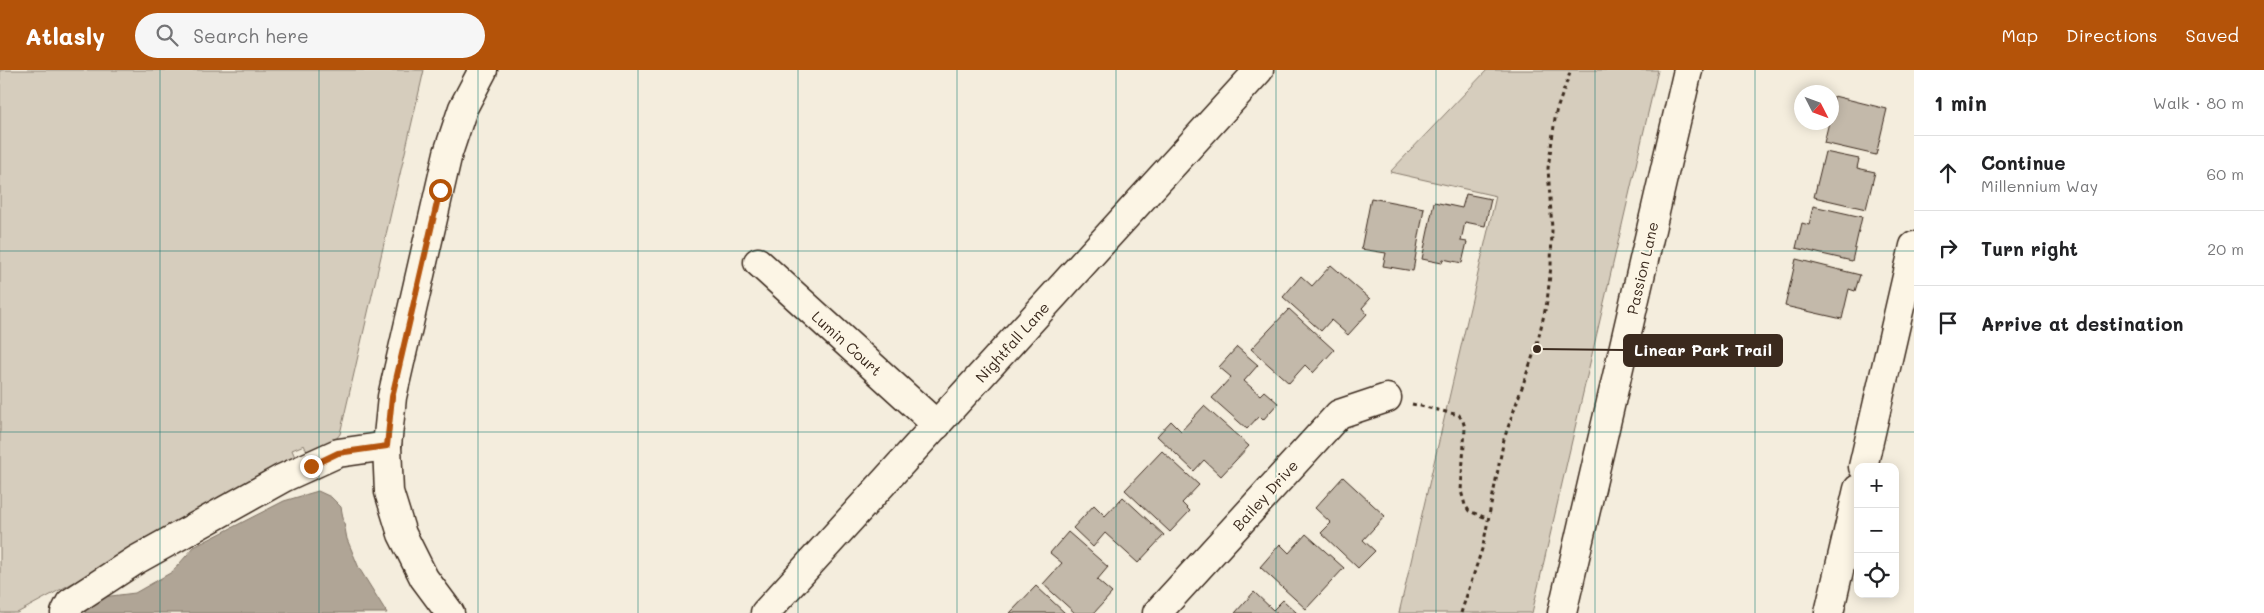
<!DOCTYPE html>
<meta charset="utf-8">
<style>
body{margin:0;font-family:Mali,sans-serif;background:#f6f6f6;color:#202124}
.controls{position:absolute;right:15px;bottom:15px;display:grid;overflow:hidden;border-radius:10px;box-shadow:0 2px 12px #0003}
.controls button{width:45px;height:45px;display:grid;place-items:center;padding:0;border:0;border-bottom:1px solid #e0e0e0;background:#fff;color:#202124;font:25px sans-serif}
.compass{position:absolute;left:1794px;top:15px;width:45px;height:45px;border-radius:50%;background:#fff;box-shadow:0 2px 12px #0003;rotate:132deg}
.stop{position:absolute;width:15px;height:15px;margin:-11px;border:4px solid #b45309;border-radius:50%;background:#fff}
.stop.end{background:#b45309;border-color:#fff;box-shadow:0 1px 5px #0008}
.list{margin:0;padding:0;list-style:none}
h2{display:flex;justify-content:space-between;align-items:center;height:65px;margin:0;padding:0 20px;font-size:21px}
h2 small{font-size:16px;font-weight:400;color:#757577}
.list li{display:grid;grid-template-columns:32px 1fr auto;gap:15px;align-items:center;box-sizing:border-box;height:75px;padding:0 20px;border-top:1px solid #e0e0e0}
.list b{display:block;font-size:19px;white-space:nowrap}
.list p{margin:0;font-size:16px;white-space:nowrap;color:#757577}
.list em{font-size:16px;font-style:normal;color:#757577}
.icon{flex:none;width:28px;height:28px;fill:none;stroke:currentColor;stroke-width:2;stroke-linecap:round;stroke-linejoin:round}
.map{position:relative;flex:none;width:1914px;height:543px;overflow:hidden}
header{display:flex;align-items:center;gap:30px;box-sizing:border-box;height:70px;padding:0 25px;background:#b45309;color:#fff}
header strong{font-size:24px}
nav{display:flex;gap:28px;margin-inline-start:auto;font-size:18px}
.search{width:350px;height:45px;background:#f6f6f6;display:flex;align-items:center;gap:12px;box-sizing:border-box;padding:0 18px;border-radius:28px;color:#757577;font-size:19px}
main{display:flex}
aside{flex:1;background:#fff}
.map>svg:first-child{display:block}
</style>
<header>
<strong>Atlasly</strong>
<div class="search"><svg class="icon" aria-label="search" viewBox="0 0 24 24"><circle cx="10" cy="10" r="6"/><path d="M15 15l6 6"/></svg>Search here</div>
<nav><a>Map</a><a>Directions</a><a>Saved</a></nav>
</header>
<main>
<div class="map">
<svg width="1914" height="543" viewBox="0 0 1914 543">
<rect width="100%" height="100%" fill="#f4eddd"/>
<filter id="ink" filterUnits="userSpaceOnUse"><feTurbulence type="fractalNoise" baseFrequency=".02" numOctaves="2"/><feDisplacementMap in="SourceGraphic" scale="10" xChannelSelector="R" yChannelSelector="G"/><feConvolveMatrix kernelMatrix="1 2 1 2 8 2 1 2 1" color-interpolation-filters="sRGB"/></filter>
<g filter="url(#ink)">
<g fill="#d6cdbd" stroke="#887c6e">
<path d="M0 0H424L340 364 332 374 309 386 304 375 292 380 297 392 17 543H0Z"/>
<path d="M1487 0H1658L1532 543H1399L1496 126 1390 102Z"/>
</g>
<path fill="#b0a596" stroke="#817466" d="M318 421 331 427 341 437 347 469 359 498 387 543H85L87 529 135 523 172 502 194 477 284 431Z"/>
<g fill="#c3b9aa" stroke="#3b2a1e">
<path d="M1834 26 1887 39 1876 85 1824 73 1829 52H1832Z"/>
<path d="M1825 82 1859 89 1857 98 1875 102 1866 139 1814 127Z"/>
<path d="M1466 124 1491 129 1485 156 1465 152 1461 171 1467 172 1462 193 1443 189 1442 193 1422 189 1434 132 1462 138Z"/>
<path d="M1371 128 1424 138 1413 201 1383 196 1386 183 1361 179Z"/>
<path d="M1813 136 1862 147 1852 191 1796 178 1802 153 1809 155Z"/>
<path d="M1796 189 1860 205 1855 221 1849 219 1842 249 1785 236Z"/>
<path d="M1331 195 1370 229 1362 238 1367 244 1348 265 1331 250 1321 261 1283 227 1301 206 1312 216Z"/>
<path d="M1289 239 1334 280 1313 303 1305 295 1289 313 1251 279Z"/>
<path d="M1237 277 1258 295 1244 311 1260 325 1264 321 1278 333 1263 350 1259 346 1247 359 1212 328 1231 307 1219 297Z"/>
<path d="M1204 336 1249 376 1221 406 1204 390 1194 401 1157 366 1171 351 1181 361Z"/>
<path d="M1162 381 1199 415 1182 433 1190 441 1170 462 1125 420Z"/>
<path d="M1343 407 1385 446 1363 470 1375 481 1358 498 1321 463 1331 453 1315 438Z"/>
<path d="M1123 427 1164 465 1138 493 1105 463 1093 477 1073 458 1094 435 1105 446Z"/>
<path d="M1068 462 1108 497 1097 510 1112 523 1094 543H1075L1043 514 1062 493 1050 483Z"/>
<path d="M1306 464 1344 498 1306 539 1260 497 1280 474 1289 483Z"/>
<path d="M1036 516 1065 543H1010Z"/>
<path d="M1254 522 1273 540 1283 530 1297 543H1235Z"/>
</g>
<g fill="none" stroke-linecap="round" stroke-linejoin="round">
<defs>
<g id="minor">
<path d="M758 192 937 355"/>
<path d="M1863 397 1914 176"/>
<path d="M65 543 70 533 136 490 283 408 338 383 387 376"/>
<path d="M450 543 424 508 402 464 389 422 387 376 392 327 448 83 463 38 483 0"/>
<path d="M765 543 1259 0"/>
<path d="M1157 543 1339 344 1387 328"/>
<path d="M1562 543 1688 0"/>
<path d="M1829 543 1858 419"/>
</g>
</defs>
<use href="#minor" stroke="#3b2a1e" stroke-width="31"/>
<g stroke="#3b2a1e" stroke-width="3" stroke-dasharray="4 4" stroke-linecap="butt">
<path d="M1412 334 1459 345 1463 351 1465 358 1461 421 1465 435 1469 441 1489 449"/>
<path d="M1461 543 1483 476 1504 369 1537 274 1547 232 1551 196 1552 159 1548 98 1556 42 1571 0"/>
</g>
<use href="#minor" stroke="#fcf5e5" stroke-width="28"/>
</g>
</g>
<g fill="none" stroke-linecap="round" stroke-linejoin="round" filter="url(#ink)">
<path stroke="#b45309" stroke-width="6" d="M311 396 338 383 387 376 392 327 440 120"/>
</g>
<path fill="none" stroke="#0f766e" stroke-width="1" stroke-opacity="0.55" d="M160 0V543M319 0V543M478 0V543M638 0V543M798 0V543M957 0V543M1116 0V543M1276 0V543M1436 0V543M1595 0V543M1755 0V543M0 181H1914M0 362H1914"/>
<g text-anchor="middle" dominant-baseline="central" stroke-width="4" stroke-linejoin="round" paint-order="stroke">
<g font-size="15" fill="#3b2a1e" stroke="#fcf5e5">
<text transform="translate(1642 198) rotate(-77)">Passion Lane</text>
<text transform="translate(1012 272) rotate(-48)">Nightfall Lane</text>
<text transform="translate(847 273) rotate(42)">Lumin Court</text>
<text transform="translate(1265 425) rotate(-48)">Bailey Drive</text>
</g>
</g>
<path fill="none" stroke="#3b2a1e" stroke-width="2" d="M1537 279L1624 280"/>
<circle fill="#3b2a1e" stroke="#fcf5e5" stroke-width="2" cx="1537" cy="279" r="5"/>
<rect fill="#3b2a1e" stroke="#3b2a1e" stroke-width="2" x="1624" y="265" width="158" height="31" rx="5"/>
<g font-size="16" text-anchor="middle" font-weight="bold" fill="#fff">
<text x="1703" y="286">Linear Park Trail</text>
</g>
</svg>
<div class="controls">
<button>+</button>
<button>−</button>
<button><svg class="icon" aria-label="locate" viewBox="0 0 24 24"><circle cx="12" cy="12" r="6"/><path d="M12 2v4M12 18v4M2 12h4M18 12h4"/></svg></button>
</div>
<svg class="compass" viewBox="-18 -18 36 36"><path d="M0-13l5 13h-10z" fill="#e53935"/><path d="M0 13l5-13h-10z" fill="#757577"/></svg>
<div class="stop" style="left:440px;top:120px"></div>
<div class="stop end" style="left:311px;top:396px"></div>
</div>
<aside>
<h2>1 min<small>Walk · 80 m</small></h2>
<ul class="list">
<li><svg class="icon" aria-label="ahead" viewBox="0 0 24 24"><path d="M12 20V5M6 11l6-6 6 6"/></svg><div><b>Continue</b><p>Millennium Way</p></div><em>60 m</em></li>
<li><svg class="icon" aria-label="right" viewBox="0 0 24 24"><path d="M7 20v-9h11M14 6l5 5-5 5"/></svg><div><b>Turn right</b></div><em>20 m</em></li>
<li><svg class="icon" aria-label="arrive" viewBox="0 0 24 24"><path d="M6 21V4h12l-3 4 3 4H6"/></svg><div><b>Arrive at destination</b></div></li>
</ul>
</aside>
</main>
